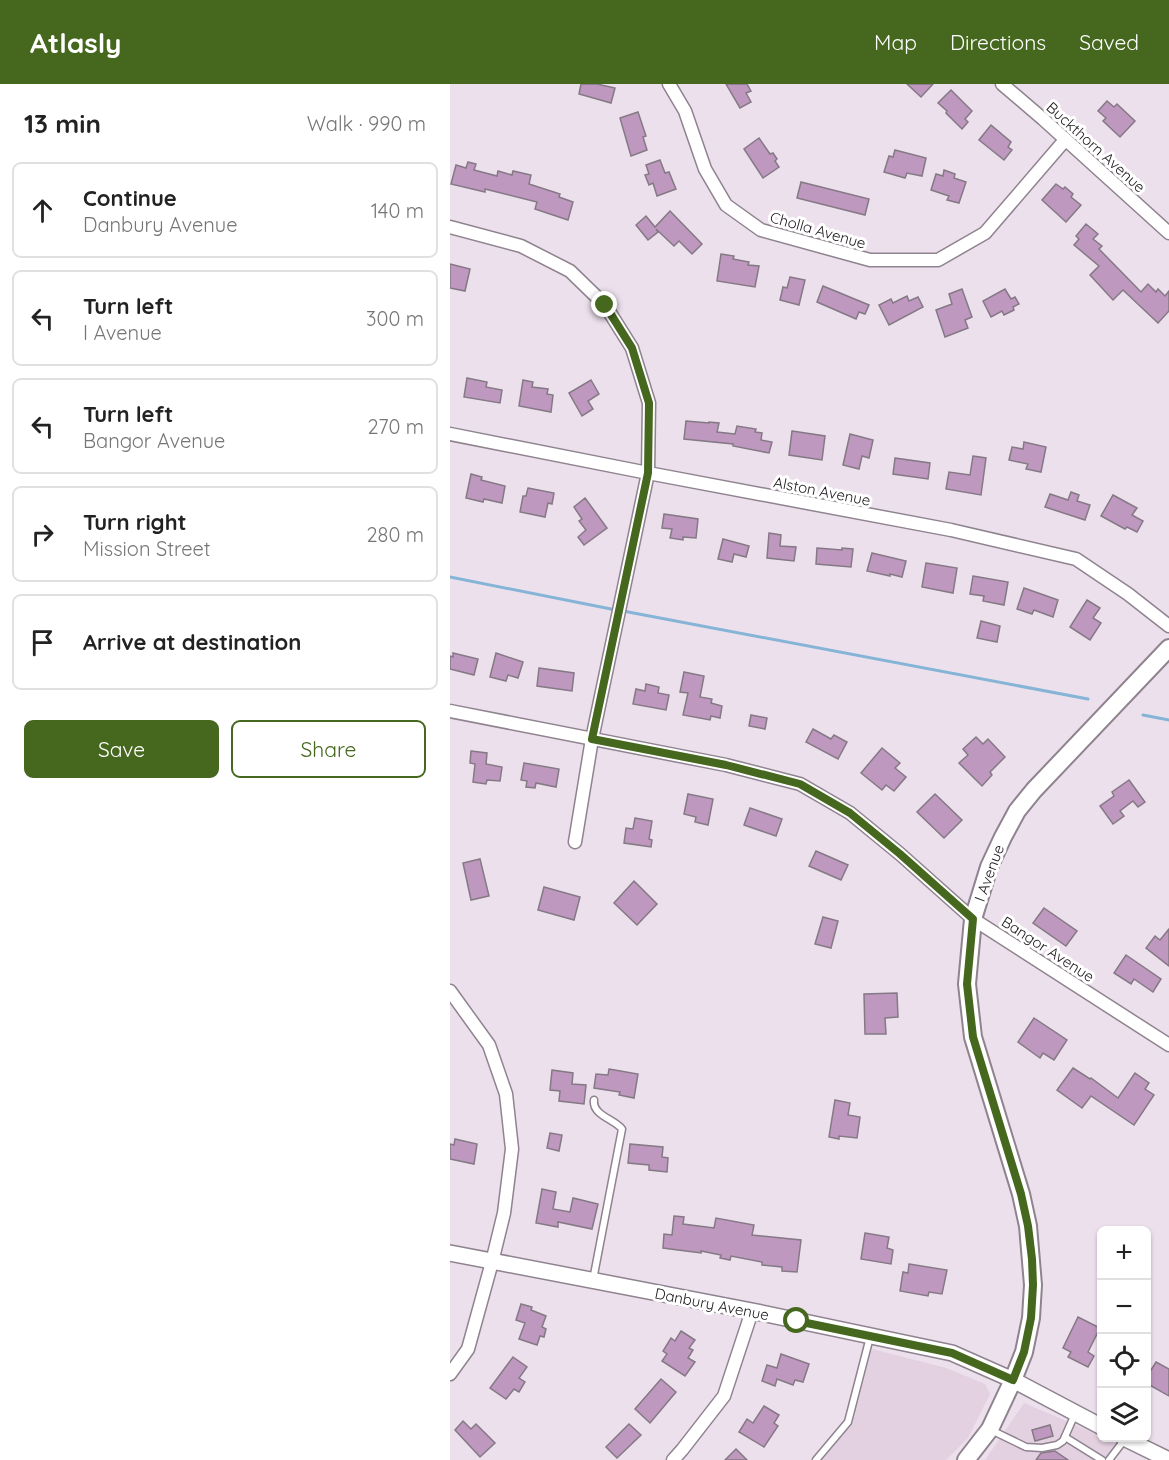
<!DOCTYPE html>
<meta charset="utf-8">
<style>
body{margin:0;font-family:Quicksand,sans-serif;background:#f6f6f6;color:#222}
.controls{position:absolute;right:18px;bottom:18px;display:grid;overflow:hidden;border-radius:9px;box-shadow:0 2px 4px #0004}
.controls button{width:54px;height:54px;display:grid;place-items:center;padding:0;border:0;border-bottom:2px solid #e0e0e0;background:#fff;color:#222;font:30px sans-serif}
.stop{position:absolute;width:18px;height:18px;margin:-14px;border:4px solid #45671e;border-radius:50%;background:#fff}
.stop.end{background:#45671e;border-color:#fff;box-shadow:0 2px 6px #0008}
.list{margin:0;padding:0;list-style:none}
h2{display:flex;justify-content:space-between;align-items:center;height:78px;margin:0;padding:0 24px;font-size:26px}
h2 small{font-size:20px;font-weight:400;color:#767676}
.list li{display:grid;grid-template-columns:39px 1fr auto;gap:18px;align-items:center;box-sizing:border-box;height:96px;margin:0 12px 12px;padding:0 12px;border:2px solid #e0e0e0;border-radius:9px}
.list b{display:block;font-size:22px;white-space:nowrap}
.list p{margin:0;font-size:20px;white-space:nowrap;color:#767676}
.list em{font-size:20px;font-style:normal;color:#767676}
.actions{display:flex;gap:12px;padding:18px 24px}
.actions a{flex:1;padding:14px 0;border:2px solid #45671e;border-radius:9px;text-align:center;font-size:21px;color:#45671e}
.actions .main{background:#45671e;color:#fff}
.icon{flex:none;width:33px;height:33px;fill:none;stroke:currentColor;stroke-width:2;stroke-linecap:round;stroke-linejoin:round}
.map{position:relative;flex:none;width:719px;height:1376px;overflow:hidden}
header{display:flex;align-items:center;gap:36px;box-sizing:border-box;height:84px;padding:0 30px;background:#45671e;color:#fff}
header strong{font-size:28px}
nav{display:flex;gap:33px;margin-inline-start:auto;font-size:21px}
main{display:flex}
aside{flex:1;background:#fff}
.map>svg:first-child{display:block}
</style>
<header>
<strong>Atlasly</strong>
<nav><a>Map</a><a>Directions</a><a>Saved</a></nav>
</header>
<main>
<aside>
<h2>13 min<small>Walk · 990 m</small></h2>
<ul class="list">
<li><svg class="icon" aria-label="ahead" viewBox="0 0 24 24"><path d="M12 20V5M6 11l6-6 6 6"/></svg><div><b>Continue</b><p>Danbury Avenue</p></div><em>140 m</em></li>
<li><svg class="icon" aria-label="left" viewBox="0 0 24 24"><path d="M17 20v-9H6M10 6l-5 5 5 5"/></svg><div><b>Turn left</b><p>I Avenue</p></div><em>300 m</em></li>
<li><svg class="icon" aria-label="left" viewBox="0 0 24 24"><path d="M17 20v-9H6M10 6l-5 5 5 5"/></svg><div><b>Turn left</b><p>Bangor Avenue</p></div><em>270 m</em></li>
<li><svg class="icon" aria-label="right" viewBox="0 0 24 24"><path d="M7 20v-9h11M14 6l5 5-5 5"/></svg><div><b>Turn right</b><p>Mission Street</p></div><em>280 m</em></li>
<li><svg class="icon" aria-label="arrive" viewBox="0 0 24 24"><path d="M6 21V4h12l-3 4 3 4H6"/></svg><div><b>Arrive at destination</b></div></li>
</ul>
<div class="actions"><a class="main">Save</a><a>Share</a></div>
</aside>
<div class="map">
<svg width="719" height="1376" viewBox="0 0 719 1376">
<rect width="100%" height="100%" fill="#ece0ec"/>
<g fill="#e3d0e0">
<path d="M422 1265 496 1284 535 1300 540 1310 518 1354 496 1376H372L403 1339Z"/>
<path d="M574 1319 651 1352 652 1354 667 1359 654 1376H535Z"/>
</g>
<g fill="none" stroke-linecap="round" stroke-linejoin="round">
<g stroke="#85b4d6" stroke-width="3">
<path d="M0 493 166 526"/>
<path d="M173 527 638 615"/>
<path d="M693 631 719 636"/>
</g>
</g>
<g fill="#be98bf" stroke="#847984" stroke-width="1.5">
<path d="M131 0H147L165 4 161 19 129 10Z"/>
<path d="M276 0H297L301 7 296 9 301 18 290 24Z"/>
<path d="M457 0H483L471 13Z"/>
<path d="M501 6 522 27 515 35 518 38 512 45 496 29 497 27 488 19Z"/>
<path d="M657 17 664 23 667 20 685 37 670 53 653 37 656 34 648 27Z"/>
<path d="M188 28 196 52 193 53 197 66 181 72 170 34Z"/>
<path d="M541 41 561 58 558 63 562 66 554 76 529 56Z"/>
<path d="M309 54 320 70 323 69 327 75 325 77 329 83 313 94 294 65Z"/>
<path d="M445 66 476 74 472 92 457 89 455 94 434 88 439 72 443 73Z"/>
<path d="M210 76 215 89 219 88 226 105 207 112 203 99 199 101 195 91 199 90 196 81Z"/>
<path d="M18 78 26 80 24 86 47 92 48 87 62 91 63 87 81 91 79 100 110 110 109 113 123 118 118 136 85 125 87 118 35 105V108L1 100 6 81 16 84Z"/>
<path d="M494 86 505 90 504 94 516 98 509 119 497 116 499 112 481 106 486 90 493 92Z"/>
<path d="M351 98 419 115 415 131 347 114Z"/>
<path d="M606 100 613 105 615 103 623 110 621 113 631 121 616 138 592 116Z"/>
<path d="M220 127 252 160 242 170 229 157 224 162 206 145 208 148 198 156 186 141 196 132 205 143Z"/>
<path d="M636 140 648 150 643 155 652 162 649 165 691 208 698 200 706 208 708 205 715 212 719 207V227L708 239 673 206 663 216 640 191 649 182 624 161 629 155 626 152Z"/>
<path d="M271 170 284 172 283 175 299 178 298 181 309 182 305 203 267 197Z"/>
<path d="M0 180 20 185 15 207 0 204Z"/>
<path d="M340 193 355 196 349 221 330 216 333 203 337 204Z"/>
<path d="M373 202 419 221 415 230 409 228 406 235 367 218Z"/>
<path d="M512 205 522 233 515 236 518 244 495 253 486 226 502 220 499 210Z"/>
<path d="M555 205 561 215 565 213 569 220 563 223 564 226 554 231 552 227 541 233 533 217Z"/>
<path d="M457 212 459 217 468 213 473 223 439 241 429 221 441 215 443 219Z"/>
<path d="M17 294 37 298 36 303 52 306 50 319 14 313Z"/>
<path d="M73 296 83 298 82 303 98 305 97 310 103 311 101 328 69 322Z"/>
<path d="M141 296 149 310 138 317 143 325 132 332 119 309Z"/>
<path d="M236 337 259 339V338L269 339 267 348 285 350 287 342 306 345 305 348 312 349 311 356 322 358 319 369 283 362V360L234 355Z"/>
<path d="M342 347 375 352 372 376 339 371Z"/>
<path d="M400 350 423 356 419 374 412 372 409 385 393 381Z"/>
<path d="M574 358 596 363 591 388 576 385 578 380 559 376 562 363 573 365Z"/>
<path d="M523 372 536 374 531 411 496 405 499 388 520 391Z"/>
<path d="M445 374 480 379 478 395 443 390Z"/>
<path d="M21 390 32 393 31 396 55 402 52 419 34 415 33 418 16 414Z"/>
<path d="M78 404 104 409 102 420 98 419 95 433 70 428 73 412H76Z"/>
<path d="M621 408 629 411 627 417 640 421 635 436 595 423 600 410 618 416Z"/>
<path d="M663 411 687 424 682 431 693 437 687 448 677 443 675 445 651 432Z"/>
<path d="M135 414 157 444 134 461 128 453 136 446 129 437 132 435 124 423Z"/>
<path d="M214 430 248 435 246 454 233 453V456L220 454 222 445 212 444Z"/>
<path d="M319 449 331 451 330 462 346 463 344 477 317 474Z"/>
<path d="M273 455 299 462 296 473 284 470 282 478 268 475Z"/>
<path d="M367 464 392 466V464L403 465 401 483 366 480Z"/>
<path d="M422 469 456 477 452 493 440 490V492L417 487Z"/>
<path d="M476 479 507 484 503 509 472 503Z"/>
<path d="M523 492 558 498 554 521 533 517 534 512 520 510Z"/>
<path d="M574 504 608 516 603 533 584 526 582 530 567 525Z"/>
<path d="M637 516 650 524 643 534 651 539 640 556 620 543Z"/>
<path d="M531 537 550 542 547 558 527 554Z"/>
<path d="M3 569 28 575 24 591 0 585V572L3 573Z"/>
<path d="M46 569 73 578 68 594 58 591 56 597 40 593Z"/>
<path d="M89 584 124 589 122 607 87 602Z"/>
<path d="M234 588 254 592 250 613 262 615 261 619 272 622 270 634 261 632 260 636 233 631 238 609 230 608Z"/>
<path d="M196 600 209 603 208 609 219 611 216 626 183 620 186 605 195 607Z"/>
<path d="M301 631 317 634 315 645 299 642Z"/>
<path d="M363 645 381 655 384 651 397 658 388 675 356 658Z"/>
<path d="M526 653 533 660 538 655 555 673 540 688 542 691 532 702 509 679 518 671 513 665Z"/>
<path d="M432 664 450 679 445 684 456 693 444 707 436 701 432 706 411 689Z"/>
<path d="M21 667 37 669 36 680 52 683 50 697 37 696 36 700 23 698 25 680 20 679Z"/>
<path d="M74 679 109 685 106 703 86 699 85 704 76 703 77 697 71 696Z"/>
<path d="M679 696 695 718 688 723 683 717 670 727 674 732 663 740 650 722 664 712 662 708Z"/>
<path d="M238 710 263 715 258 741 245 738 246 733 234 730Z"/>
<path d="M485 710 512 736 494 754 467 728Z"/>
<path d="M300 724 332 735 326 752 294 741Z"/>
<path d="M185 734 202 737 199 755 202 756 201 763 174 759 176 744 183 745Z"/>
<path d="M366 767 398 781 391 796 359 782Z"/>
<path d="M30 775 39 812 21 816 13 779Z"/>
<path d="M184 797 207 820 187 841 164 819Z"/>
<path d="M94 803 130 813 124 836 88 826Z"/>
<path d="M594 824 627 847 616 862 583 839Z"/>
<path d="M373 833 388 837 381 864 365 860Z"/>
<path d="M719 845V882L696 864 705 852 710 856Z"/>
<path d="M676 871 711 895 703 908 684 895 681 900 664 889Z"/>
<path d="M447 909 448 933 435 934 436 950H415L414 910Z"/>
<path d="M584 934 617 956 604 976 593 969 590 974 568 958Z"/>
<path d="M623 984 640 995 641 994 668 1014 685 989 699 999 695 1005 704 1011 684 1041 641 1012 632 1024 607 1006Z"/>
<path d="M159 985 188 990 184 1014 169 1011 170 1008 144 1004 146 990 158 991Z"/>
<path d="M102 986 123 989 122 1000 136 1001 134 1020 109 1017 110 1007 100 1006Z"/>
<path d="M385 1016 400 1019 398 1031 410 1033 407 1054 389 1052V1055L379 1053Z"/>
<path d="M100 1049 112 1051 109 1067 97 1064Z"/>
<path d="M5 1055 27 1060 24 1080 0 1075V1060L4 1061Z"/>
<path d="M180 1060 213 1063 212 1073 218 1074 217 1088 199 1086V1081L178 1079Z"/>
<path d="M92 1105 106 1108 103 1125 120 1128 123 1114 148 1120 142 1145 108 1138V1143L86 1139Z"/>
<path d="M224 1132 234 1133 233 1140 264 1144 266 1134 304 1141 302 1151 351 1156 347 1188 332 1187V1183L312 1181V1178L281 1172 280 1176 270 1174 271 1171 251 1167V1169L213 1164 214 1150 222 1151Z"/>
<path d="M415 1149 439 1153 437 1164 443 1166 441 1180 411 1175Z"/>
<path d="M459 1180 497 1186 492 1210 479 1208 478 1212 450 1207 453 1188 458 1189Z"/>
<path d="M71 1220 82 1223 81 1226 96 1232 92 1243 96 1245 94 1253 90 1252 87 1261 69 1255 75 1239 66 1236Z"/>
<path d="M628 1233 650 1244 638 1268 644 1272 638 1283 618 1273 621 1268 613 1264Z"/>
<path d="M231 1247 245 1256 239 1264 243 1266 238 1274 245 1278 235 1292 212 1277 217 1270 213 1267 221 1254 225 1257Z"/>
<path d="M331 1270 359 1280 353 1298 345 1296 343 1301 327 1295 325 1302 312 1297 317 1281 327 1284Z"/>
<path d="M63 1273 77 1283 69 1294 75 1298 69 1308 64 1305 56 1315 40 1304Z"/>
<path d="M706 1278 719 1285V1312L696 1299V1294Z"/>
<path d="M211 1295 226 1308 200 1339 185 1325Z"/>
<path d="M314 1322 329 1331 324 1339 328 1342 314 1363 289 1348 297 1335 303 1339Z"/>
<path d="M13 1337 21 1345 26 1340 45 1359 30 1373 5 1346Z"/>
<path d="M179 1340 191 1351 167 1374 156 1363Z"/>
<path d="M600 1341 603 1352 585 1357 582 1346Z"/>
<path d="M286 1365 297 1376H275Z"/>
<path d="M605 1367 618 1376H586L591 1369Z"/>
</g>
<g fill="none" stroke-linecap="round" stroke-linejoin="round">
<defs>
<g id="service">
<path d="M143 1196 172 1045C164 1035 142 1031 144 1016"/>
<path d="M541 1346 576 1363 592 1364 607 1361 613 1357 625 1330"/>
<path d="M615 1353 652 1376"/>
<path d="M366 1376 398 1338 420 1253"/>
<path d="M659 1376 675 1355"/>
</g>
<g id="minor">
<path d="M219 0 235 27 255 85 276 121 311 146 420 176H488L535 149 615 56"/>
<path d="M552 0 593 35 719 149"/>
<path d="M0 143 71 162 120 187 155 221 182 264 199 319 198 389 142 655 125 758"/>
<path d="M0 350 198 389 501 446 626 475 678 510 719 542"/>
<path d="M0 627 276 681 350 700 400 729 450 770 523 835 719 961"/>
<path d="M0 907 39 961 56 1010 62 1065 54 1129 42 1178 18 1265 0 1290"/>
<path d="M223 1376 232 1366 274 1312 302 1227"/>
</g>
<g id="tertiary">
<path d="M0 1169 302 1227 502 1269 563 1296 652 1343"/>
<path d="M674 1354 719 1376"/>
</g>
<path id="secondary" d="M516 1376 540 1345 563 1296 574 1268 581 1234 583 1201 578 1142 571 1110 523 953 517 900 523 835 539 783 553 753 567 727 584 706 719 564"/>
</defs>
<use href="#service" stroke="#8e838e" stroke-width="9"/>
<use href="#minor" stroke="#8e838e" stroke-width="15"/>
<use href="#tertiary" stroke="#8e838e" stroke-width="18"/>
<use href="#secondary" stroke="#8e838e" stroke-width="20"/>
<use href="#service" stroke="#fff" stroke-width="6"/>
<use href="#minor" stroke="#fff" stroke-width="12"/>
<use href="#tertiary" stroke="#fff" stroke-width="15"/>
<use href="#secondary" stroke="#fff" stroke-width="16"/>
</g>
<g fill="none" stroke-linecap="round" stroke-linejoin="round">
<path stroke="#45671e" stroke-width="8" d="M155 221 182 264 199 319 198 389 142 655 276 681 350 700 400 729 450 770 523 835 517 900 523 953 571 1110 578 1142 582 1175 583 1201 581 1234 574 1268 563 1296 502 1269 347 1237"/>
</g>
<g text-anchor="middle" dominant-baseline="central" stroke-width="6" stroke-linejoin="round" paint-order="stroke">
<g font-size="15" fill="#1b171b" stroke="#fff">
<text transform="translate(646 63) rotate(42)">Buckthorn Avenue</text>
<text transform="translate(368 146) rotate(16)">Cholla Avenue</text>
<text transform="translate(372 407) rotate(11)">Alston Avenue</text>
<text transform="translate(539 789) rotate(-70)">I Avenue</text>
<text transform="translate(598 865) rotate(33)">Bangor Avenue</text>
<text transform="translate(262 1220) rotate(11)">Danbury Avenue</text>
</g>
</g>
</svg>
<div class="controls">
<button>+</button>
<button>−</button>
<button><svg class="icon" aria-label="locate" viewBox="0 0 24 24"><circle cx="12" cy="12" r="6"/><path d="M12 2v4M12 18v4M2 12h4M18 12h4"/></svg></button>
<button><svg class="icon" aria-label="layers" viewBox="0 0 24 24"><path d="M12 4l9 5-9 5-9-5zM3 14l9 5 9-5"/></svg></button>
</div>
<div class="stop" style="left:347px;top:1237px"></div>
<div class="stop end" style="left:155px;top:221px"></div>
</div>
</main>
